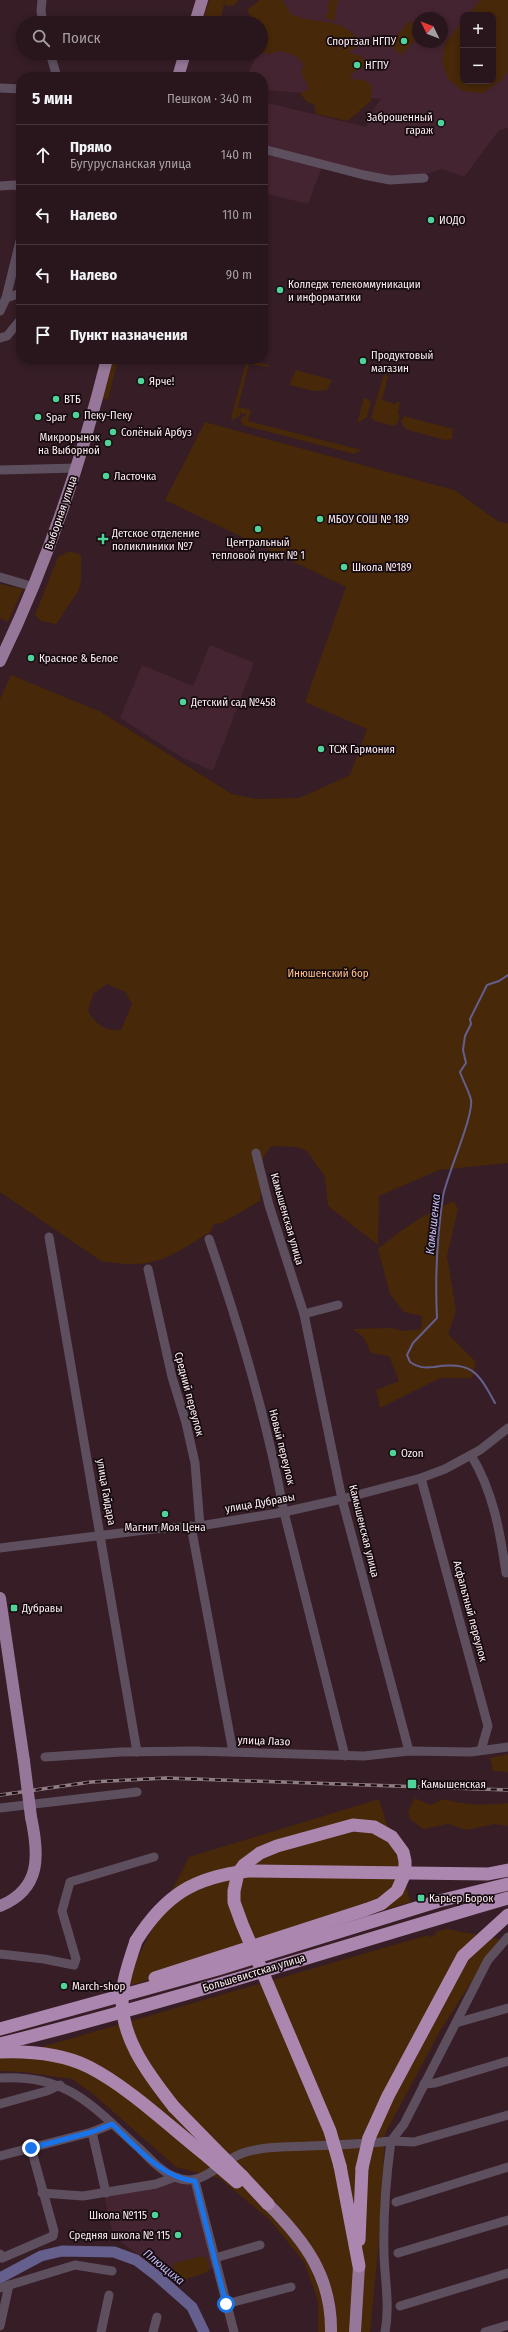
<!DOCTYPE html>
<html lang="ru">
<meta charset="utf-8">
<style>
body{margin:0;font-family:"Fira Sans Condensed",sans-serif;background:#301f25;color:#f1f3f6}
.controls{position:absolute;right:12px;top:12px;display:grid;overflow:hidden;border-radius:8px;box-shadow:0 2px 6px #0003}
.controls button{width:36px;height:36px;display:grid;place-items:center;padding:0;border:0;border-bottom:1px solid #44353b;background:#28161c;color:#f1f3f6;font:20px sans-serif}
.compass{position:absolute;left:412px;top:12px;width:36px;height:36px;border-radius:50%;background:#28161c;box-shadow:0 2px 6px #0003;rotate:313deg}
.stop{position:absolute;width:12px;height:12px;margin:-9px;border:3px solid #1a73e8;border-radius:50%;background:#fff}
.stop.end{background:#1a73e8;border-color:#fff;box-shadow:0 1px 4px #0008}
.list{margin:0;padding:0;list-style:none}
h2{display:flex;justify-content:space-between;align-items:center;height:52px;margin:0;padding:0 16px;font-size:17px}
h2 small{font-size:13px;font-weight:400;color:#a59fa3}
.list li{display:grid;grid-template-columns:26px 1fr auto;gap:12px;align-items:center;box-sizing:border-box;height:60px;padding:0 16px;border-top:1px solid #44353b}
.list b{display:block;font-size:15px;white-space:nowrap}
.list p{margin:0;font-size:13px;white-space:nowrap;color:#a59fa3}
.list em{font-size:13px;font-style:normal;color:#a59fa3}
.icon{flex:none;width:22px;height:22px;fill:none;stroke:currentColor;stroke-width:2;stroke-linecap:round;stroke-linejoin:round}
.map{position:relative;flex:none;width:508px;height:2332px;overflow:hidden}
.search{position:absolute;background:#28161c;box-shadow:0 2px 6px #0003;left:16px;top:16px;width:252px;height:44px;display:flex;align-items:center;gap:10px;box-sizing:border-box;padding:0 14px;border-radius:22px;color:#a59fa3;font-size:15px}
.panel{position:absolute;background:#28161c;box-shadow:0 2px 6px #0003;left:16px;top:72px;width:252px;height:292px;border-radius:16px}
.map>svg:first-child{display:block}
</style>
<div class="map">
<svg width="508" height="2332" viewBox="0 0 508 2332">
<rect width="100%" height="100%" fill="#361d26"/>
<g fill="#442430" fill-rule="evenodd">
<path d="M279 0H508V128L499 130 464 177 442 169 411 179 323 164 308 204 263 193V118L268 103 366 127 374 109 381 99 263 90V77H247L257 53H261ZM463 15H493V81H463ZM418 18H442V42H418Z"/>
<path d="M210 645 254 663 213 771 183 758 120 718 142 665 193 686Z"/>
<path d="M182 2178 190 2183 220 2266 174 2281 113 2236 104 2194Z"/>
</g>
<g fill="#472809" fill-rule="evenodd">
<path d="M209 0H238L235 5 228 6 224 4 220 23H202Z"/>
<path d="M260 0H282L291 14C313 25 348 16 359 43L357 47 350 51 351 54 359 55 365 59V66L351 74V79L364 80 372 86 371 101 348 121 316 114 314 104 308 103 300 94 309 88 301 72 304 65C298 54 288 53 277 51L272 54C265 52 257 55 250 53H261V23H254L247 10Z"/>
<path d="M329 0H338L334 21 328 19 325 16 329 11 326 6 330 4Z"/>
<path d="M480 0H508V72L499 82 483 93 463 91 448 79 442 61 445 43 463 21V81H493V15H468Z"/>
<path d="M410 21 418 28V37L401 55 389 44Z"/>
<path d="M111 359H118L108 400 102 398Z"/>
<path d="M250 361 269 365V367L249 364 238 407 251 410 248 421 361 450 354 454 242 425 241 418 246 415 245 413 242 415 240 411V416L232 420 231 418 246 362Z"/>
<path d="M296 370 332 380 327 390 314 391 289 385Z"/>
<path d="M384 374 388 376 382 400 396 404 397 402H400L398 413 400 416 397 424 394 426 375 421 371 418Z"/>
<path d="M364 397 371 402 367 417 357 423Z"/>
<path d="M404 416 453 429 452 439 445 440 405 429 401 421Z"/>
<path d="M205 422 454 490 499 522 508 523V1163L439 1170 379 1196 378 1245 328 1206 325 1177 307 1151 296 1147 271 1146 263 1158 260 1201 222 1223 214 1224 210 1232C167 1259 153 1270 101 1261L0 1192V699L11 675 101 712 232 794 256 799 299 798 350 775 367 729 305 702 346 587 165 500ZM107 984 125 992 132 1004 121 1030C104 1031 97 1025 88 1011L93 994Z"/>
<path d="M69 551 81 555V580L79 590 56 624 41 621 35 615 58 557Z"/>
<path d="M0 584 23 589 8 622 0 618Z"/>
<path d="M454 1201 458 1209 447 1256 456 1311 448 1334 476 1362 472 1378H440L380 1408 376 1390 399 1381 389 1356 371 1353 364 1338 353 1329 391 1328 405 1331 421 1329 422 1316 404 1312 390 1294 378 1249C401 1230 426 1212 454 1201Z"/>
<path d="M508 1754V1772L493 1771 490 1758Z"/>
<path d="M415 1798 430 1805 444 1799C466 1806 486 1805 508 1803V1826L495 1824 467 1830 448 1824 423 1829 410 1819 408 1811Z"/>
<path d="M379 1799 411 1902 122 1988 189 1857Z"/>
<path d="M447 1929 499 1939 440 2031 385 2134 379 2240 370 2332H318V2301L304 2262 270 2220 219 2178 176 2167 93 2094 72 2079 23 2072 0 2071V2059L428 1935 429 1937 436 1935 435 1932Z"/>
<path d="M203 2256C209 2260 210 2266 208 2272L180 2281 175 2278 173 2267 175 2263Z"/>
</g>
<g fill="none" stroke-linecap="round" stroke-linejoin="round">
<path stroke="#655f8d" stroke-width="2" d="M495 1403C478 1372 472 1361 434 1367 425 1368 418 1368 410 1362L407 1355 413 1343 437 1318C435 1278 437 1237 443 1196 447 1175 474 1115 471 1100 469 1091 463 1081 460 1072L466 1063 463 1050 465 1036 471 1024 470 1019 487 985 499 981 508 975"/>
<path stroke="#655f8d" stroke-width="11" d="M0 2278 41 2256 62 2251 114 2252 136 2260 157 2276 192 2307 204 2332"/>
<g stroke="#5e4f5f" stroke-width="9">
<path d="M42 0 41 11 43 23"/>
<path d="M50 53 57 77"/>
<path d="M0 88 21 89"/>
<path d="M263 149 364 175 390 180 424 178"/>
<path d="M0 186 15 185 21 188"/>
<path d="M6 298 21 293"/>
<path d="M0 311 6 298 21 237"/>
<path d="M0 338 7 336 21 319"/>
<path d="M0 470 77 468"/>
<path d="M0 577 34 587"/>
<path d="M256 1153 269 1205 304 1314 342 1499 409 1751"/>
<path d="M49 1237 137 1752"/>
<path d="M209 1239C240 1328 267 1420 284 1512L345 1756"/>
<path d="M148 1269 172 1377 186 1423 195 1463 200 1526"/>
<path d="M304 1314 338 1305"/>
<path d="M471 1455C493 1491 500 1531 506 1573"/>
<path d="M421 1478 488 1726 481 1750"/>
<path d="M191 1526 233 1752"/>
<path d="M0 1548 153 1529 200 1526 284 1512 342 1499 421 1478 445 1469 480 1450 508 1428"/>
<path d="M45 1757 121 1752 193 1751 364 1756 409 1751 471 1752 508 1747"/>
<path d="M0 1808 137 1792"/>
<path d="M0 1954 44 1959 74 1965 76 1959 62 1911 70 1882 154 1857"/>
<path d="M456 2023 508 2008"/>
<path d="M0 2078C69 2074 93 2107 140 2149 150 2159 162 2172 175 2177 203 2189 219 2161 243 2153 265 2146 287 2147 309 2146 337 2145 364 2144 391 2141L404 2124 488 1960 508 1937"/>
<path d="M424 2084 435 2083 508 2061"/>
<path d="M0 2104 47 2091 60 2085"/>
<path d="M92 2132 106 2193"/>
<path d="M0 2156 92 2132 112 2124"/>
<path d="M195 2181 234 2332"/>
<path d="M42 2193 83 2196 156 2184 175 2177"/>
<path d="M396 2202 508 2167"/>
<path d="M398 2253 508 2220"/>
<path d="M0 2254 2 2258 53 2236 54 2231 31 2148"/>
<path d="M215 2258 260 2245"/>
<path d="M0 2288 75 2265 112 2271"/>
<path d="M226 2304 291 2287"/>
<path d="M400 2306 508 2273"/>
<path d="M0 2326 9 2285"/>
<path d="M101 2332 109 2295"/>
<path d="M153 2332 157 2317"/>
<path d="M385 2332C390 2306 385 2281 384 2255 383 2217 386 2178 391 2141L414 2142 508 2115"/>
<path d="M485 2332 508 2325"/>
</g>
<g stroke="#967799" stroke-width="12">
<path d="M195 23 202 0"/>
<path d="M178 77 185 53"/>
<path d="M0 661C47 564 81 463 107 359"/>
<path d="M0 1598 24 1761"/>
<path d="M0 1906C42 1889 39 1854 31 1817"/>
<path d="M268 2204C305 2241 332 2277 331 2332"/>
<path d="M355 2332 359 2266"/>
</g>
<g stroke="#ab87af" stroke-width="13">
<path d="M136 1941C165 1895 194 1877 248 1871L488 1874 508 1870"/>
<path d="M155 1978 365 1910"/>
<path d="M0 2029 218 1969 439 1901 508 1884"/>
<path d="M0 2044C171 2002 339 1947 508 1898"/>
<path d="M0 2052C29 2051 63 2054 89 2067 130 2088 171 2128 208 2157"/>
<path d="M174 2107 215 2149"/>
<path d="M369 2138 388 2096 463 1956 508 1915"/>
<path d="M340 2166 359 2266"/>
<path d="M242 2176 268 2204"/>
<path d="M359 2240 362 2168"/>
</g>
<defs>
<path id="rail" d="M0 1795 91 1782 166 1778 508 1790"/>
</defs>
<use href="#rail" stroke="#917c83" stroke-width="3.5"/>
<use href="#rail" stroke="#160b0f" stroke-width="2" stroke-dasharray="6" stroke-linecap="butt"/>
<path stroke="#967799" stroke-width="12" d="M24 1761 31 1817"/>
<g stroke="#ab87af" stroke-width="13">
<path d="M136 1941C131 1957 125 1972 123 1988 116 2033 148 2074 174 2107"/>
<path d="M215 2149 242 2176"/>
<path d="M208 2157 237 2182"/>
<path d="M340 2166 330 2131 242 1924 234 1902V1891L238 1873 244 1865 260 1853 277 1846 353 1825 374 1827 392 1837 403 1852 405 1861V1873L397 1891 381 1904 365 1910"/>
<path d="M362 2168 369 2138"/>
</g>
</g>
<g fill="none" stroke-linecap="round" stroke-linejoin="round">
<path stroke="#1a73e8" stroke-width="5" d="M31 2148 92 2132 112 2124C136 2146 161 2178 195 2181L226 2304"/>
</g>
<g fill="#4fd399" stroke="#160b0f" stroke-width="1.5">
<circle cx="404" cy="41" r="4"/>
<circle cx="357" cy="65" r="4"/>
<circle cx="441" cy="123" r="4"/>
<circle cx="431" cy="220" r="4"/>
<circle cx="280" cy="290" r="4"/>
<circle cx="363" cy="361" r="4"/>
<circle cx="141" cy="381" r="4"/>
<circle cx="56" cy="399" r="4"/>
<circle cx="76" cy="415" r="4"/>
<circle cx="38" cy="417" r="4"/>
<circle cx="113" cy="432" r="4"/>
<circle cx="108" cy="443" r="4"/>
<circle cx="106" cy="476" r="4"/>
<circle cx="320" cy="519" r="4"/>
<circle cx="258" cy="529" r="4"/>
<path d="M101 533h4v4h4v4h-4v4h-4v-4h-4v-4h4z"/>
<circle cx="344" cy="567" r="4"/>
<circle cx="31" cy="658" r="4"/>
<circle cx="183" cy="702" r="4"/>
<circle cx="321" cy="749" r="4"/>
<circle cx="393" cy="1453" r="4"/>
<circle cx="165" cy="1514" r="4"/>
<rect x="10" y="1604" width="8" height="8" rx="2"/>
<rect x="407" y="1779" width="10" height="10" rx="2"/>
<rect x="417" y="1894" width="8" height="8" rx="2"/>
<circle cx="64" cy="1986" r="4"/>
<circle cx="155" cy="2215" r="4"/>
<circle cx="178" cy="2235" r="4"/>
</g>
<g text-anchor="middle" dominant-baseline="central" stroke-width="3.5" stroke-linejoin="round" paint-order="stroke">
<g font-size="11" fill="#feeff4" stroke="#160b0f" text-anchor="start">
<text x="396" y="41" text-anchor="end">Спортзал НГПУ</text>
<text x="365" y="65">НГПУ</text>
<text x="433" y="117" text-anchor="end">Заброшенный<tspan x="433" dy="13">гараж</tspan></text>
<text x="439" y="220">ИОДО</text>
<text x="288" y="284">Колледж телекоммуникации<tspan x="288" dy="13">и информатики</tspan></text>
<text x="371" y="355">Продуктовый<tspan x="371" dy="13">магазин</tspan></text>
<text x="149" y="381">Ярче!</text>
<text x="64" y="399">ВТБ</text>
<text x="84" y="415">Пеку-Пеку</text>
<text x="46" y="417">Spar</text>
<text x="121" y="432">Солёный Арбуз</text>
<text x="100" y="437" text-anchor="end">Микрорынок<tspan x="100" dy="13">на Выборной</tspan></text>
<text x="114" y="476">Ласточка</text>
<text x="328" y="519">МБОУ СОШ № 189</text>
<text x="112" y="533">Детское отделение<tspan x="112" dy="13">поликлиники №7</tspan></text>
<text x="258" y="542" text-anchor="middle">Центральный<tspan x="258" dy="13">тепловой пункт № 1</tspan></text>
<text x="352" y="567">Школа №189</text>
<text x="39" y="658">Красное &amp; Белое</text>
<text x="191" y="702">Детский сад №458</text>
<text x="329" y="749">ТСЖ Гармония</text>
<text x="401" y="1453">Ozon</text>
<text x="165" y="1527" text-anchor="middle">Магнит Моя Цена</text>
<text x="22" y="1608">Дубравы</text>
<text x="421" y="1784">Камышенская</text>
<text x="429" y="1898">Карьер Борок</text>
<text x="72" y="1986">March-shop</text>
<text x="147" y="2215" text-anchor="end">Школа №115</text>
<text x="170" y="2235" text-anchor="end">Средняя школа № 115</text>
</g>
<g font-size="11" fill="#feeff4" stroke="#160b0f">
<text transform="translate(61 513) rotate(-71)">Выборная улица</text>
<text transform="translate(287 1219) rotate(74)">Камышенская улица</text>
<text transform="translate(189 1394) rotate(75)">Средний переулок</text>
<text transform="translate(282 1447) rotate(76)">Новый переулок</text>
<text transform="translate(106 1492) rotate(80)">улица Гайдара</text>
<text transform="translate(260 1503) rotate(-10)">улица Дубравы</text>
<text transform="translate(364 1531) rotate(76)">Камышенская улица</text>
<text transform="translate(470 1611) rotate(75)">Асфальтный переулок</text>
<text transform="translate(264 1741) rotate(2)">улица Лазо</text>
<text transform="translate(254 1973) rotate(-17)">Большевистская улица</text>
</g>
<g font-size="11" fill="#ffc088" stroke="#160b0f">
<text x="328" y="973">Инюшенский бор</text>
</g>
<g font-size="12" font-style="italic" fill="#c2baf5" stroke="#160b0f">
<text transform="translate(433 1224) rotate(-84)">Камышенка</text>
<text transform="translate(164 2267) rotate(39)">Плющиха</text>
</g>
</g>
</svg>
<div class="controls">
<button>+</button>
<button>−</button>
</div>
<svg class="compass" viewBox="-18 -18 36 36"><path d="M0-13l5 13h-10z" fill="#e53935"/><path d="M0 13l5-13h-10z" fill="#a59fa3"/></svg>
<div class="stop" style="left:226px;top:2304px"></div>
<div class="stop end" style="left:31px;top:2148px"></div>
<div class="search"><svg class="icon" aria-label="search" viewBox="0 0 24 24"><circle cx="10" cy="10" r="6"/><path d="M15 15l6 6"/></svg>Поиск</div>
<section class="panel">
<h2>5 мин<small>Пешком · 340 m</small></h2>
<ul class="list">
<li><svg class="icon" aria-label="ahead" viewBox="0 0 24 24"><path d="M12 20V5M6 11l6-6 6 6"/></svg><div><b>Прямо</b><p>Бугурусланская улица</p></div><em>140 m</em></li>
<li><svg class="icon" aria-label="left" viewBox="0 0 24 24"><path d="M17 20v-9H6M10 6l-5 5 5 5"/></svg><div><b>Налево</b></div><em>110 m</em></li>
<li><svg class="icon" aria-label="left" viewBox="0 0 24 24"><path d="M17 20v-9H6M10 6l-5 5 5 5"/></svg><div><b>Налево</b></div><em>90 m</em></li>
<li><svg class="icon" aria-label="arrive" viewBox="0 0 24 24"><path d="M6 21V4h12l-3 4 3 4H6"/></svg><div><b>Пункт назначения</b></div></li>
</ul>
</section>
</div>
